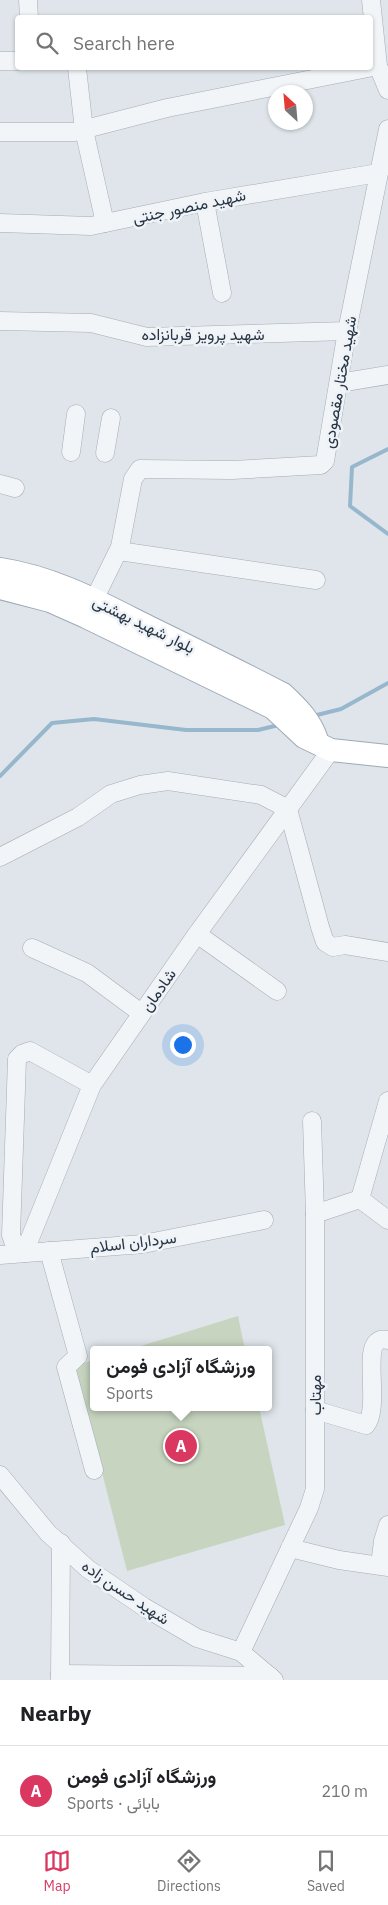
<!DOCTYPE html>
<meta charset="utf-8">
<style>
body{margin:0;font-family:"IBM Plex Sans",Vazirmatn,sans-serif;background:#f6f6f6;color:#202124}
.compass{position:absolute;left:268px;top:85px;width:45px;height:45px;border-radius:50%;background:#fff;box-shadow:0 1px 4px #0004;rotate:334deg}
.you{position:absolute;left:182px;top:1044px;width:18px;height:18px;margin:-12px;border:4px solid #fff;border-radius:50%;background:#1a73e8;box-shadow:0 0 0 8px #1a73e833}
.badge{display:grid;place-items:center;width:32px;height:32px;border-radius:50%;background:#db3861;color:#fff;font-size:16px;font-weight:700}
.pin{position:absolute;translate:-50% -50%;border:2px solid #fff;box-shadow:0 1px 5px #0006}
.popup{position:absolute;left:90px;top:1346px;width:182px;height:65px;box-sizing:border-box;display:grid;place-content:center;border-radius:5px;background:#fff;filter:drop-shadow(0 1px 4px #0005);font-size:16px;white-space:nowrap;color:#757577}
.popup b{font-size:19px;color:#202124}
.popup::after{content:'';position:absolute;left:50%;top:100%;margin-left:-10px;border:10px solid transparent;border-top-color:#fff}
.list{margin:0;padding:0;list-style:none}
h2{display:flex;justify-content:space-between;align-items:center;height:65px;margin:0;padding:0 20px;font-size:21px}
h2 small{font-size:16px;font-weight:400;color:#757577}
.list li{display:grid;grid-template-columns:32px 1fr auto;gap:15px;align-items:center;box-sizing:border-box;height:90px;padding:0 20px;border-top:1px solid #e0e0e0}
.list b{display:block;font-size:19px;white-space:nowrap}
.list p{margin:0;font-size:16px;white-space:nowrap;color:#757577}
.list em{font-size:16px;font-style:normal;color:#757577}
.icon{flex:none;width:28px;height:28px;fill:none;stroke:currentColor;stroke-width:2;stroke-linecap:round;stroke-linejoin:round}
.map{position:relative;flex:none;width:388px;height:1680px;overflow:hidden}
.search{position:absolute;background:#fff;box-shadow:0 1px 4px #0004;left:15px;right:15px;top:15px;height:55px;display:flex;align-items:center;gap:12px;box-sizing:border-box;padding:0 18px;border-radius:5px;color:#757577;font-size:19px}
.sheet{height:155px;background:#fff}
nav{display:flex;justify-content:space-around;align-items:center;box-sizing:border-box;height:70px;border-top:1px solid #e0e0e0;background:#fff;font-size:14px;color:#757577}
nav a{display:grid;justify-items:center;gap:2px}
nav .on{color:#db3861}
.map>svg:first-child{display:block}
</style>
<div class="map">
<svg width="388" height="1680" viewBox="0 0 388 1680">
<rect width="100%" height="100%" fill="#dfe5ea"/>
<g fill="#c7d5c0">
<path d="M238 1316 245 1350H128Z"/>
<path d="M93 1360 94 1407H259L285 1525 127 1571 75 1366Z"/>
</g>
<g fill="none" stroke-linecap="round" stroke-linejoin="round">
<g stroke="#97b7cd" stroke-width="4">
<path d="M388 449 352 467 350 506 388 534"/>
<path d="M313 716 341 709 388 683"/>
<path d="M0 776 52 723 94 719 186 730H258L279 725"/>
</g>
<defs>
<g id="minor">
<path d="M28 0 29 18"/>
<path d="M371 0 378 66 388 90"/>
<path d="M0 61H18"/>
<path d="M77 68 84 130 105 223"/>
<path d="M0 132H74L167 108 378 66"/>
<path d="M205 202 222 293"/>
<path d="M0 223 91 226 205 202 378 173"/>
<path d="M0 321 91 323 147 337 347 331"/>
<path d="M339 383 388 375"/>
<path d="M71 452 76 414"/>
<path d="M105 453 111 418"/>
<path d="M0 484 15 488"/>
<path d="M119 551 316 580"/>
<path d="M89 610 120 547 133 479 140 469 232 470 321 465 325 461 347 331 388 129"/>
<path d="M0 857 78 817 111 794 140 785 168 781 261 795 288 809 320 927 325 942 333 947 345 945 388 952"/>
<path d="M197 934 277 991"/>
<path d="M32 948 87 973 141 1013"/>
<path d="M92 1085 30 1051 22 1054 17 1059 11 1235 13 1241 24 1253 92 1085 197 934 331 750"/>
<path d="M360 1199 388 1101"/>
<path d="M315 1214 360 1199 388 1220"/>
<path d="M49 1251 78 1356 66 1367 94 1470"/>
<path d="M0 1255 143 1244 264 1220"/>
<path d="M315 1410 366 1425C380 1408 364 1352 377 1342 380 1339 384 1339 388 1340"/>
<path d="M0 1475 48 1533 88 1569 144 1607 197 1638 241 1652 274 1680"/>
<path d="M290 1548 339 1560 388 1567"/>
<path d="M380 1565 383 1541 388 1525"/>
<path d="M241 1652 309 1508 315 1489V1214L312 1121"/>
<path d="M60 1674 270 1676"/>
<path d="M60 1680 61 1543"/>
</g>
<g id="major">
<path d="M0 569C54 577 101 603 149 627 194 649 239 671 283 694 298 708 311 721 317 740"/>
<path d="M0 588 50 601 86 617 273 708 304 737 331 750 388 756"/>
</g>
</defs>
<use href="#minor" stroke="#a4acb5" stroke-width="19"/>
<use href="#major" stroke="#9daab7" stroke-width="24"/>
<use href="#minor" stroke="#f2f5f8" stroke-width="18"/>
<use href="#major" stroke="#fff" stroke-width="22"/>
</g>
<g text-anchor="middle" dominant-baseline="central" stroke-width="5" stroke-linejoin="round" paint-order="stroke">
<g font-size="16" fill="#263443" stroke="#eff3f7">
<text transform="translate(189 206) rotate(-12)">شهید منصور جنتی</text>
<text x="203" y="334">شهید پرویز قربانزاده</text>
<text transform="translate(339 382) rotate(-80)">شهید مختار مقصودی</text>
<text transform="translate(144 624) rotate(26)">بلوار شهید بهشتی</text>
<text transform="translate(158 990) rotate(-55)">شادمان</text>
<text transform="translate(133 1242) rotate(-7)">سرداران اسلام</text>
<text transform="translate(315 1395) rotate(-90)">مهتاب</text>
<text transform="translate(126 1592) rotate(34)">شهید حسن زاده</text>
</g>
</g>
</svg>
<svg class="compass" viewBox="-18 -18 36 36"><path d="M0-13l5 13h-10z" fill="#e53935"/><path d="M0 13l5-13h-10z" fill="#757577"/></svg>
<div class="you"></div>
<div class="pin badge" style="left:181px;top:1446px">A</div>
<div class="popup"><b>ورزشگاه آزادی فومن</b>Sports</div>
<div class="search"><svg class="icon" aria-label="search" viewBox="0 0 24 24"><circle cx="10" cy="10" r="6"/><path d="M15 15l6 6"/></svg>Search here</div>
</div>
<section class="sheet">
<h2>Nearby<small></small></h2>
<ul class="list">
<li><span class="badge">A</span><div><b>ورزشگاه آزادی فومن</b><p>Sports · بابائی</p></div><em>210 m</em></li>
</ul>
</section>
<nav>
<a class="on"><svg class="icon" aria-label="map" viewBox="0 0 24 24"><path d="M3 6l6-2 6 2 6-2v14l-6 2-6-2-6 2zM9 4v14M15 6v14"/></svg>Map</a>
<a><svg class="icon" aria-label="directions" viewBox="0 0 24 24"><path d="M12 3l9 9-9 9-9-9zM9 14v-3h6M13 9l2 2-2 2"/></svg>Directions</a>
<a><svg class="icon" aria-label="saved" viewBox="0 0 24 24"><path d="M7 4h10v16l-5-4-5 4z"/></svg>Saved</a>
</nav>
